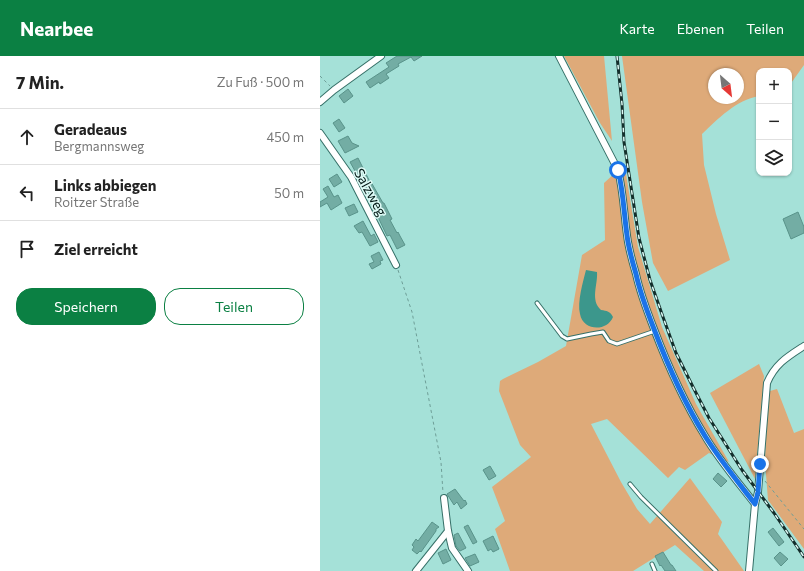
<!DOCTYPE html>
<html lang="de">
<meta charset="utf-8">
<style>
body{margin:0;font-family:Commissioner,sans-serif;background:#f6f6f6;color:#222}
.controls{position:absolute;right:12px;top:12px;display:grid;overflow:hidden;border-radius:8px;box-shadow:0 1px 3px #0004}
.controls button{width:36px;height:36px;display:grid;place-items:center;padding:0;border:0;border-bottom:1px solid #e0e0e0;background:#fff;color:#222;font:20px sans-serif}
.compass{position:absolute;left:388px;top:12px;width:36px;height:36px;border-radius:50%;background:#fff;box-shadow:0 1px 3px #0004;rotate:152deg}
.stop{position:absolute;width:12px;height:12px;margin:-9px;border:3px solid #1a73e8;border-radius:50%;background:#fff}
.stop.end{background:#1a73e8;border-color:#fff;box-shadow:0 1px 4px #0008}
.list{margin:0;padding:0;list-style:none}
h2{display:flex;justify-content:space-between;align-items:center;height:52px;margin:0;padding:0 16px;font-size:17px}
h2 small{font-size:13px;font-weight:400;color:#767676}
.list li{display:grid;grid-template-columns:26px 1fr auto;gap:12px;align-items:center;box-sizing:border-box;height:56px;padding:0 16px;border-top:1px solid #e0e0e0}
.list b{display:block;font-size:15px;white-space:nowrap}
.list p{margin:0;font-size:13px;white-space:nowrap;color:#767676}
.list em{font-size:13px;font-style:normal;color:#767676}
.actions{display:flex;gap:8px;padding:12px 16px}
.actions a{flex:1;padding:9px 0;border:1px solid #0b8043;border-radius:16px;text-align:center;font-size:14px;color:#0b8043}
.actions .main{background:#0b8043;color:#fff}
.icon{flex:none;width:22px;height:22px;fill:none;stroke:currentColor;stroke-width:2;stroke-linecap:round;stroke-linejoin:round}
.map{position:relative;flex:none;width:484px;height:515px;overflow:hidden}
header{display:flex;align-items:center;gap:24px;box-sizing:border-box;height:56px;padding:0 20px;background:#0b8043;color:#fff}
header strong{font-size:19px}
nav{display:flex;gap:22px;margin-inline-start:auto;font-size:14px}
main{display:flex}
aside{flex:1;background:#fff}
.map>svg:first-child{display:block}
</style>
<header>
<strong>Nearbee</strong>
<nav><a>Karte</a><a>Ebenen</a><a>Teilen</a></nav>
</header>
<main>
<aside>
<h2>7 Min.<small>Zu Fuß · 500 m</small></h2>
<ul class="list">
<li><svg class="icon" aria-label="ahead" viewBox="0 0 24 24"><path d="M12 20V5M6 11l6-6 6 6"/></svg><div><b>Geradeaus</b><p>Bergmannsweg</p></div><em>450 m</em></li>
<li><svg class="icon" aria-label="left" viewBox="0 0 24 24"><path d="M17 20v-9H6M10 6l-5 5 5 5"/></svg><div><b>Links abbiegen</b><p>Roitzer Straße</p></div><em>50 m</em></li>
<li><svg class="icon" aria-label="arrive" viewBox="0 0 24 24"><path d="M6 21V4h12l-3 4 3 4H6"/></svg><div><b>Ziel erreicht</b></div></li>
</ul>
<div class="actions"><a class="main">Speichern</a><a>Teilen</a></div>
</aside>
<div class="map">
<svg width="484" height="515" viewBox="0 0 484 515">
<rect width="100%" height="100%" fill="#a5e1d8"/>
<g fill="#deaa79" fill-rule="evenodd">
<path d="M244 0H284L292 85 280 67Z"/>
<path d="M302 0H484V9L469 30V15H439V40C416 44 398 63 382 78L384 109 396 158 410 204 348 235 333 207 322 146ZM394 18H418V42H394Z"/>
<path d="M305 112 318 191 342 271 376 348 409 406 389 397 365 414 359 411 348 422 287 363 271 368 301 426 317 453 330 468 370 422 402 466 398 478 424 515H384L355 489 313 515H190L175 473 185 465 172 431 211 401 200 389 179 335 180 325 183 323 218 306 246 290 262 199 285 184 284 127 295 117Z"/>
<path d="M439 308 444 320 435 423 390 337Z"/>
<path d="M457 333 474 377 484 373V493L448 444 445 406 446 371 450 335Z"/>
</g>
<path fill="#3c978c" d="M266 214 277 216C278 229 270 244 281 254 287 255 290 255 293 261 287 276 263 275 260 258 257 246 263 226 266 214Z"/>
<g fill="#73ada4" stroke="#59938a">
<path d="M77 0H102L94 5 91 1 78 8 79 10 66 18 69 22 60 28 59 26 50 32 46 26 69 11 66 7Z"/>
<path d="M28 33 33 40 24 47 19 40Z"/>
<path d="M19 63 25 72 19 76 13 67Z"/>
<path d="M28 80 32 87 39 90 25 97 18 85Z"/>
<path d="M38 102 50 126H51L63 147H64L72 163 70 164 77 177 78 176 80 180 85 189 77 193 70 179 67 180 58 161 57 162 52 153 55 151 30 106Z"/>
<path d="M17 118 22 126 14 131 9 123Z"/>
<path d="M8 130 14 141 18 139 22 147 11 154 7 147 0 151V146L8 141 3 133Z"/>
<path d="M34 148 38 156 29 160 25 152Z"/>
<path d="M478 156 484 171V177L471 183 463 163Z"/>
<path d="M43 165 51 180 54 178 58 186 50 190 42 176 39 177 34 170Z"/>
<path d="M59 196 63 204 60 205 61 208 52 213 49 208 54 206 51 200Z"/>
<path d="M170 410 176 420 169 424 163 414Z"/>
<path d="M398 417 407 425 401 431 393 423Z"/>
<path d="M135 433 144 445 145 444 147 448 141 453 137 446 134 449 127 438Z"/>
<path d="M112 466 119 471 116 473V475L101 496 100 495 97 498 92 494 94 491 92 489 96 483 98 485Z"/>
<path d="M148 469 157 486 153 488 144 471Z"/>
<path d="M453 472 464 486 459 490 448 476Z"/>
<path d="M138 477 146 492 140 495 136 490 134 479Z"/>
<path d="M173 480 179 493 173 496 171 493 168 495 163 485Z"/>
<path d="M126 493 131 504 123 508 118 497Z"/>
<path d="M343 496 351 509H352L356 515H345L341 509 340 510 335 500Z"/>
<path d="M460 496 468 503 461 510 454 502Z"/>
<path d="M155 498 159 506 150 510 145 502Z"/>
</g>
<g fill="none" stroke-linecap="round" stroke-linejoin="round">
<defs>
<g id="lane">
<path d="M217 247 242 280 247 283 271 278 283 276 289 285 297 288 335 275"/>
<path d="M310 428 321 441 396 515"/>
<path d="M332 508 335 515"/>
</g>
<g id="street">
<path d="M239 0 298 114C304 138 304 162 308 186 310 197 313 208 316 218 320 237 327 255 334 273 348 310 364 346 385 380 399 404 418 426 435 448"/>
<path d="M0 46 14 34 61 0"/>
<path d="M0 77 31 121 76 209"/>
<path d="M124 442 128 475 132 492 148 515"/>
<path d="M96 515 128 475"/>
<path d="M429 515 435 448 438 436 447 327C455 308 467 301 484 290"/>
</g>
</defs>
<use href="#lane" stroke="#367068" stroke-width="5"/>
<use href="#street" stroke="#367068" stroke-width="8"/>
<g stroke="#6e9e97" stroke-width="1" stroke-dasharray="3 3" stroke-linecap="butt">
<path d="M0 20 10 30"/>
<path d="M78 214 92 256 121 406 123 437"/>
<path d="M445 425 484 473"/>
</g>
<use href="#lane" stroke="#fff" stroke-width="3"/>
<use href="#street" stroke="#fff" stroke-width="6"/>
<defs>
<path id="rail" d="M297 0 302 48 304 86 319 182 330 224 343 261 356 297 373 331 389 362 422 414 454 457 484 501"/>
</defs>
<use href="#rail" stroke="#132e2b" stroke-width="3"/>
<use href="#rail" stroke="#defbf6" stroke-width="1.5" stroke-dasharray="4.5" stroke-linecap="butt"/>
</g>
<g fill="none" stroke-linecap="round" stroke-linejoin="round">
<path stroke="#1a73e8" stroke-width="5" d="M298 114C304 138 304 162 308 186 310 197 313 208 316 218 320 237 327 255 334 273 348 310 364 346 385 380 400 404 418 426 435 448L438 436 440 408"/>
</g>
<g text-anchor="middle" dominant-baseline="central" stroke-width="3" stroke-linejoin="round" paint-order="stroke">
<g font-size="14" fill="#021916" stroke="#defbf6">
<text transform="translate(51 136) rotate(61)">Salzweg</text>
</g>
</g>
</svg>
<div class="controls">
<button>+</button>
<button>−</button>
<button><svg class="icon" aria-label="layers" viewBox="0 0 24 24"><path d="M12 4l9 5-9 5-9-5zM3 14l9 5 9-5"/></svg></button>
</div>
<svg class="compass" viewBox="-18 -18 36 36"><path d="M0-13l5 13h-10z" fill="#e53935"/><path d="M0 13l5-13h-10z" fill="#767676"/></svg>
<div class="stop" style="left:298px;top:114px"></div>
<div class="stop end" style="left:440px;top:408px"></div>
</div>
</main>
